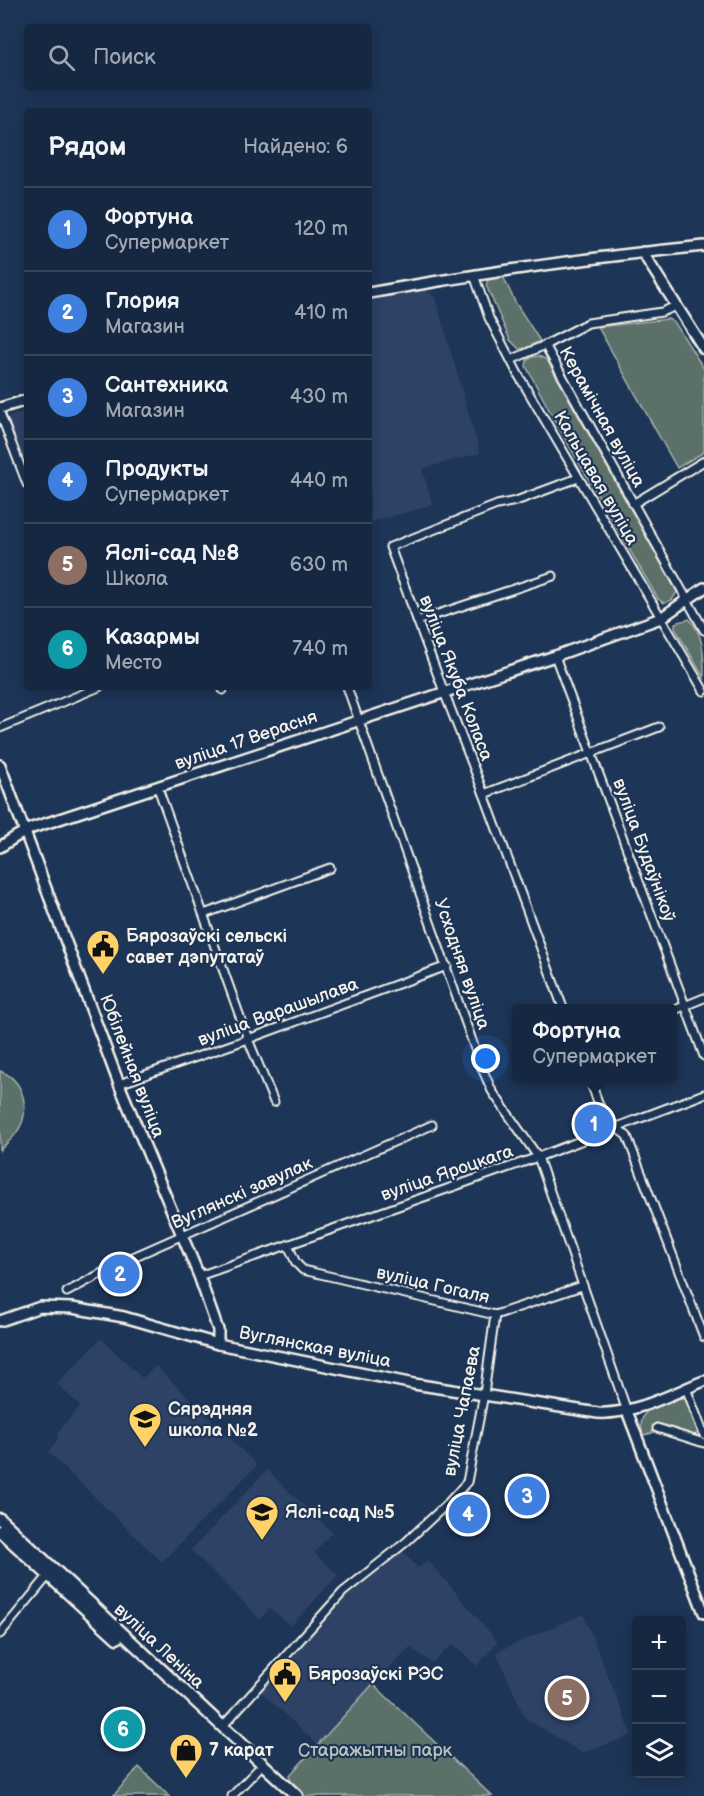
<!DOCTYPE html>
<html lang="ru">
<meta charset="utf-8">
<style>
body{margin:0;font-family:"Balsamiq Sans",sans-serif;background:#1f3048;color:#f1f3f6}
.controls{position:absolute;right:18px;bottom:18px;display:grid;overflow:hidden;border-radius:6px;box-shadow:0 3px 15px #0003}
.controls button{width:54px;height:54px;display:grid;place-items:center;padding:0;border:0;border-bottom:2px solid #35445a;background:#162841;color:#f1f3f6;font:30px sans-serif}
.you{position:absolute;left:486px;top:1059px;width:21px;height:21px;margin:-15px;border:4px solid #fff;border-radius:50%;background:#1a73e8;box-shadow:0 0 0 9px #1a73e833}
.badge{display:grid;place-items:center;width:39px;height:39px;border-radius:50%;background:#ffd166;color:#fff;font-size:20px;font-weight:700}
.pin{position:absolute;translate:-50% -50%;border:3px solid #fff;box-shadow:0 2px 6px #0006}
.popup{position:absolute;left:512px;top:1004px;width:165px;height:78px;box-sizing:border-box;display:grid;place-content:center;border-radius:6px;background:#162841;filter:drop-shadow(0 2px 4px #0005);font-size:20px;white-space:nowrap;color:#9ea6b1}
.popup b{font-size:22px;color:#f1f3f6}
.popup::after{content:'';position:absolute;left:50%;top:100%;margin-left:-12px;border:12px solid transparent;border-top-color:#162841}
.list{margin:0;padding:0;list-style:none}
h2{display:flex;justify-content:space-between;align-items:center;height:78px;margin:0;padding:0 24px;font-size:26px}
h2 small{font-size:20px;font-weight:400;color:#9ea6b1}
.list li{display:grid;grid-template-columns:39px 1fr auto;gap:18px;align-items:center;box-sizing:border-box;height:84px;padding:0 24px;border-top:2px solid #35445a}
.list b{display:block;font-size:22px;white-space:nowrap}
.list p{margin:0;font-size:20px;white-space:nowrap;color:#9ea6b1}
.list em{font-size:20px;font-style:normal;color:#9ea6b1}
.icon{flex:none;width:33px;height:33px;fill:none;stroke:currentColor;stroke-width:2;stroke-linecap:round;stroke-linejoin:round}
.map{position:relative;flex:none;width:704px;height:1796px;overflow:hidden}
.search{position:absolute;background:#162841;box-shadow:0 3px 15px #0003;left:24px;top:24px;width:348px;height:66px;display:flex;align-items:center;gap:15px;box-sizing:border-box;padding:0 21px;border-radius:6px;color:#9ea6b1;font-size:22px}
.panel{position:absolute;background:#162841;box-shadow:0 3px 15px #0003;left:24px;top:108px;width:348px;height:582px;border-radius:6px}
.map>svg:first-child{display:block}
</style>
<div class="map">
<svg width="704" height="1796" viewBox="0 0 704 1796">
<rect width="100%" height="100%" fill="#1d3557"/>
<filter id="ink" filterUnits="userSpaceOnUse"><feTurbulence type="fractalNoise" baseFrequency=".0167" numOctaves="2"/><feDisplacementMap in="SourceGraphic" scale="12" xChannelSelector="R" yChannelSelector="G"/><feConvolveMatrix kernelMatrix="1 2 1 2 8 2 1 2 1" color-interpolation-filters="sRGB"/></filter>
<g filter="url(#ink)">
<g fill="#2f4266">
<path d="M426 290 435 297 480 453 422 469 433 505 370 522 369 299Z"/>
<path d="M27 410V476L5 418Z"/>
<path d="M101 1338 142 1378 156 1366 257 1465 162 1562 48 1452 56 1443 59 1431 80 1406 57 1384Z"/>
<path d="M267 1470 332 1532 314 1553 338 1575 291 1626 270 1608 260 1619 191 1550Z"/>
<path d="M403 1551 418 1568 428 1560 498 1642 477 1666 453 1644 432 1663 410 1647 373 1684 318 1745 260 1691 341 1601Z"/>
<path d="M583 1614 632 1735 582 1753 525 1718 496 1652Z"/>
</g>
<g fill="#5b6f6a" stroke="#a8b0a9" stroke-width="1.5">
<path d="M503 276 515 302 540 341 526 348 519 349 510 340 486 285 488 280Z"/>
<path d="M668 319 675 323 704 369V452L677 468 598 327Z"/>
<path d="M539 356 547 360 677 592 672 600 664 603 658 599 556 423 526 366 527 360 532 357Z"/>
<path d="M689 619C704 634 704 656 704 678L675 628V623Z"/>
<path d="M0 1071C25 1080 31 1112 17 1132 13 1139 5 1144 0 1150Z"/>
<path d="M674 1398H683L688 1401 698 1429 697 1434 693 1435 656 1423 652 1433 643 1435C635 1410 656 1405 674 1398Z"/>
<path d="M373 1684 389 1699 492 1796H303L290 1784V1775Z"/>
<path d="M139 1767 169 1796H113Z"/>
</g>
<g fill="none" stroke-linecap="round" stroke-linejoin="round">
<defs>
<g id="street">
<path d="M474 275 489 318 519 376 704 691"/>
<path d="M545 345 704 630"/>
<path d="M511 360 545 345 588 323 662 312 676 306"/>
<path d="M0 413 27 484"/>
<path d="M633 504 704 461"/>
<path d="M417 621 553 576"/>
<path d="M555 656 704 1056"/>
<path d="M222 687 223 690"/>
<path d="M347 687 481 1066 492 1091 538 1157 627 1411"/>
<path d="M0 728 99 687"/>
<path d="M158 788 248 1039 274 1102"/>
<path d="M484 794 659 727"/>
<path d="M204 914 330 868"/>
<path d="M563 1008 484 794 444 692 390 547 497 505 516 501 578 478"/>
<path d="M672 1011 704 998"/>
<path d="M589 1078 604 1118 627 1136 704 1337"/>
<path d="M119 1084 248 1039 447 966"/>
<path d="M288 1245 296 1263 303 1270 495 1315 582 1286"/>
<path d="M199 1276 538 1157 704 1094"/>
<path d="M67 1292 124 1261 432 1125"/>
<path d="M686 1388 704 1435"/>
<path d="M657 1428 704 1443"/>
<path d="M0 1634 48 1576"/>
<path d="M222 1727 343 1592 406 1542 448 1503 467 1482 484 1394 495 1315"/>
<path d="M232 1796 258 1769"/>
</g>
<g id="secondary">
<path d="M643 252 648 261 704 349"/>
<path d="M369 293C480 273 592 257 704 246"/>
<path d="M0 408 27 400"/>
<path d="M0 765 119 1084 199 1276 218 1330V1344"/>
<path d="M0 847 17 836 32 828 555 656 661 618 704 588"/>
<path d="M0 1321 40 1307 72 1308 124 1317 218 1344 414 1384 598 1413C633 1415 671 1394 704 1381"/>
<path d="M627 1411 704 1613"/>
</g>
<g id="primary">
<path d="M0 1519 297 1796"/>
<path d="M0 1531 117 1638"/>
</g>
</defs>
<use href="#street" stroke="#f4f1e8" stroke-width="11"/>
<use href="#secondary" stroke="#f4f1e8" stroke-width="14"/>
<use href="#primary" stroke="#f4f1e8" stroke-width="15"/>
<use href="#street" stroke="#1d3557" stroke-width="7"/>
<use href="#secondary" stroke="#1d3557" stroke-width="9"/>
<use href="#primary" stroke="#1d3557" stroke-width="10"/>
</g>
</g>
<defs>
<symbol id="civic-pin" viewBox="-11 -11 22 30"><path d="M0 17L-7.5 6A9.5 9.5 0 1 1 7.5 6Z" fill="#ffd166" stroke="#1d3557"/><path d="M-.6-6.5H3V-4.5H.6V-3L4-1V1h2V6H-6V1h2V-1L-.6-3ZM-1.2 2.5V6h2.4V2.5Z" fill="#111"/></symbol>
<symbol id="school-pin" viewBox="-11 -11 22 30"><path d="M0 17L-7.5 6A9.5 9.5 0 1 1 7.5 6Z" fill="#ffd166" stroke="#1d3557"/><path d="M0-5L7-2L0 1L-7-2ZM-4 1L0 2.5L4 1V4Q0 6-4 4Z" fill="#111"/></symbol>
<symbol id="shop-pin" viewBox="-11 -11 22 30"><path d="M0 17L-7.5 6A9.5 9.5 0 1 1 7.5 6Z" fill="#ffd166" stroke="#1d3557"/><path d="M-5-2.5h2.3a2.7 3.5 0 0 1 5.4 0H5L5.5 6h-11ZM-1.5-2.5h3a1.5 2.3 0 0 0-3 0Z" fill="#111"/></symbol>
</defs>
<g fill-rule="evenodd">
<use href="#civic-pin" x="84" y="927" width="38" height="52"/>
<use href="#school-pin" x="126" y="1400" width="38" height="52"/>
<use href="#school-pin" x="243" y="1493" width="38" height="52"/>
<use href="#civic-pin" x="266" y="1655" width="38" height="52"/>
<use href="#shop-pin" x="167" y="1731" width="38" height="52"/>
</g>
<g text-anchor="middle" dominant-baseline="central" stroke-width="4.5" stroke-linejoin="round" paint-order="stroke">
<g font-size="18" fill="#f4f1e8" stroke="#1d3557">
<text transform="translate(602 417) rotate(61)">Керамічная вуліца</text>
<text transform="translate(596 478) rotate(60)">Кальцавая вуліца</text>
<text transform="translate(456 678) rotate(69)">вуліца Якуба Коласа</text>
<text transform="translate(246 740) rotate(-19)">вуліца 17 Верасня</text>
<text transform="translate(644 850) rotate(70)">вуліца Будаўнікоў</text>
<text transform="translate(462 964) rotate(71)">Усходняя вуліца</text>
<text transform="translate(278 1012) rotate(-20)">вуліца Варашылава</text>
<text transform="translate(132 1066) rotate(69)">Юбілейная вуліца</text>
<text transform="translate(447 1173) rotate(-19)">вуліца Яроцкага</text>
<text transform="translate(242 1193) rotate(-24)">Вуглянскі завулак</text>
<text transform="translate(433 1285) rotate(13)">вуліца Гогаля</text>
<text transform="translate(315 1347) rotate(11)">Вуглянская вуліца</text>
<text transform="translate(462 1411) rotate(-79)">вуліца Чапаева</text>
<text transform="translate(159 1646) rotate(43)">вуліца Леніна</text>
</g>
<g font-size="18" font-weight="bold" fill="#f4f1e8" stroke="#1d3557" text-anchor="start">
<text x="126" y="936">Бярозаўскі сельскі<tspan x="126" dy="21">савет дэпутатаў</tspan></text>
<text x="168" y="1409">Сярэдняя<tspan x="168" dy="21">школа №2</tspan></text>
<text x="285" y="1512">Яслі-сад №5</text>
<text x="308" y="1674">Бярозаўскі РЭС</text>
<text x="209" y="1750">7 карат</text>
</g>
<g font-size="18" fill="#bec4bc" stroke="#1d3557">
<text x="375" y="1750">Старажытны парк</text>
</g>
</g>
</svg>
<div class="controls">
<button>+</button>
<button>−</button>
<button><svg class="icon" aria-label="layers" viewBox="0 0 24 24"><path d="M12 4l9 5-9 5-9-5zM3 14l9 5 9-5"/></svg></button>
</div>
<div class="you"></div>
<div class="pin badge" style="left:594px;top:1124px;background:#3f7fe0">1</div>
<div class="popup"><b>Фортуна</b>Супермаркет</div>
<div class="pin badge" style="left:120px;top:1274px;background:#3f7fe0">2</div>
<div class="pin badge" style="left:527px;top:1496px;background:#3f7fe0">3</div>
<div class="pin badge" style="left:468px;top:1514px;background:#3f7fe0">4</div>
<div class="pin badge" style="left:567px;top:1698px;background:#8d6e63">5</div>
<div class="pin badge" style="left:123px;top:1729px;background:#0f9aa8">6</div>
<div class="search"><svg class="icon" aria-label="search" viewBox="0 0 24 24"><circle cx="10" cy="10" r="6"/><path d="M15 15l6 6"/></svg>Поиск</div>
<section class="panel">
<h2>Рядом<small>Найдено: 6</small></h2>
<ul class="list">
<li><span class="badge" style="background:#3f7fe0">1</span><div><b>Фортуна</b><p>Супермаркет</p></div><em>120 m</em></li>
<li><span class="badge" style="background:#3f7fe0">2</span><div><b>Глория</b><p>Магазин</p></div><em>410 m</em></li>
<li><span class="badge" style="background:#3f7fe0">3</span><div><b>Сантехника</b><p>Магазин</p></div><em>430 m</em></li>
<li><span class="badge" style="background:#3f7fe0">4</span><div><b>Продукты</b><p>Супермаркет</p></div><em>440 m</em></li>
<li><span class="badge" style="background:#8d6e63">5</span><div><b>Яслі-сад №8</b><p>Школа</p></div><em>630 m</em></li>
<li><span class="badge" style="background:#0f9aa8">6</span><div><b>Казармы</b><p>Место</p></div><em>740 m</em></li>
</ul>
</section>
</div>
